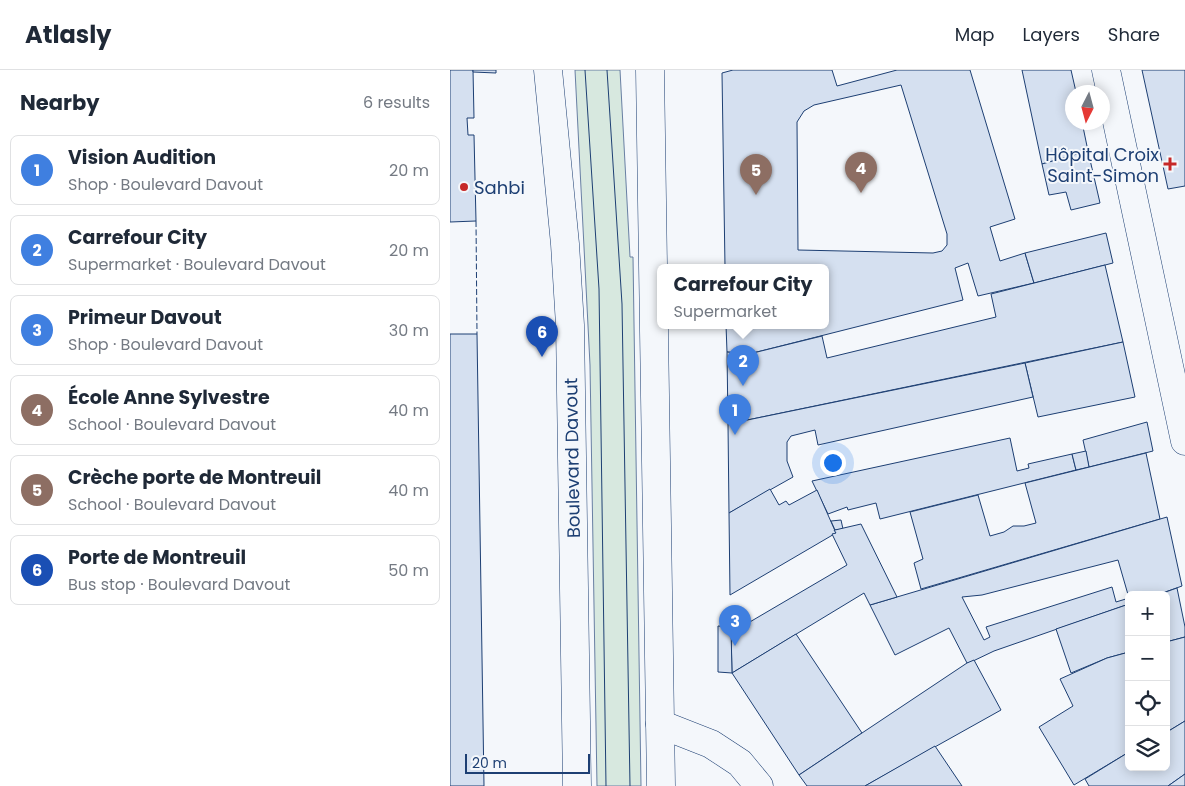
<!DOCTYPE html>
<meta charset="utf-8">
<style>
body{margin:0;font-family:Poppins,sans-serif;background:#f2f2f3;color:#1f2937}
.controls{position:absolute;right:15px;bottom:15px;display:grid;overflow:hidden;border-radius:8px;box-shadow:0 2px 12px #0003}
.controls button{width:45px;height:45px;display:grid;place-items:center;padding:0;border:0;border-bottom:1px solid #e0e1e3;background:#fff;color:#1f2937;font:25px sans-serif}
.compass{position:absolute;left:615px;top:15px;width:45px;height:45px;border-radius:50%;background:#fff;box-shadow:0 2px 12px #0003;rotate:186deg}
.scale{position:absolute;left:15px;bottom:12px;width:125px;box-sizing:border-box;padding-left:5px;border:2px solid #1d3f73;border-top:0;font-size:14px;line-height:18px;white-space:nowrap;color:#1d3f73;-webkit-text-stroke:4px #f4f7fb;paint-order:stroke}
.you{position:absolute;left:382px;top:392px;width:18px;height:18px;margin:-12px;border:4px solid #fff;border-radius:50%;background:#1a73e8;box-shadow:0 0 0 8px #1a73e833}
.badge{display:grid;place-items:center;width:32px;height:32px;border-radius:50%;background:#c62828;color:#fff;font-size:16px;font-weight:700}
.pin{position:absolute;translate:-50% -41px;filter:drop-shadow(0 1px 2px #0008)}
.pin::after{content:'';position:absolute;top:26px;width:18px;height:15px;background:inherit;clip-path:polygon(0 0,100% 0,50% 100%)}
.popup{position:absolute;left:207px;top:194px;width:172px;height:65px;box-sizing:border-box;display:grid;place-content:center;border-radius:8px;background:#fff;filter:drop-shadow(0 1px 4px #0005);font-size:16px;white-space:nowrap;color:#747a83}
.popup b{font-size:19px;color:#1f2937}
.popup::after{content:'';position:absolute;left:50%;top:100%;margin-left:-10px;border:10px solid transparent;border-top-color:#fff}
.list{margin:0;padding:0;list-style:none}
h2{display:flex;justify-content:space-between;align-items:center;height:65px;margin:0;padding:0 20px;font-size:21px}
h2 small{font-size:16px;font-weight:400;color:#747a83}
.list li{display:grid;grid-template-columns:32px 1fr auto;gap:15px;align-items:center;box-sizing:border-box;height:70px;margin:0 10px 10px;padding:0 10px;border:1px solid #e0e1e3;border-radius:8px}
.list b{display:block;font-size:19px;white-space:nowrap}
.list p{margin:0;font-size:16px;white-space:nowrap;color:#747a83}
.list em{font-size:16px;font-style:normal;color:#747a83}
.icon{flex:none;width:28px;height:28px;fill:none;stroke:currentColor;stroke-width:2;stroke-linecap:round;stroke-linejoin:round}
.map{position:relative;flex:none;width:735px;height:716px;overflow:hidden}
header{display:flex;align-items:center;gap:30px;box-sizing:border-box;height:70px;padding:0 25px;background:#fff;border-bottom:1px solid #e0e1e3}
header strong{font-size:24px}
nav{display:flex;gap:28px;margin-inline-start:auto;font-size:18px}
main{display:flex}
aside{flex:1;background:#fff}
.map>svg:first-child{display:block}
</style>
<header>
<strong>Atlasly</strong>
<nav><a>Map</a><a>Layers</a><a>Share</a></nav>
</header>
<main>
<aside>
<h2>Nearby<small>6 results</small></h2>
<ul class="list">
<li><span class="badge" style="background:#3f7fe0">1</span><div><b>Vision Audition</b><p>Shop · Boulevard Davout</p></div><em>20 m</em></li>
<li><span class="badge" style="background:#3f7fe0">2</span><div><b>Carrefour City</b><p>Supermarket · Boulevard Davout</p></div><em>20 m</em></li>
<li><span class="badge" style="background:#3f7fe0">3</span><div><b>Primeur Davout</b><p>Shop · Boulevard Davout</p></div><em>30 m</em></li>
<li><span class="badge" style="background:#8d6e63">4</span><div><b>École Anne Sylvestre</b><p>School · Boulevard Davout</p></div><em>40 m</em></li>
<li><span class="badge" style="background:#8d6e63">5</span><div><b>Crèche porte de Montreuil</b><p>School · Boulevard Davout</p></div><em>40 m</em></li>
<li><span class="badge" style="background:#1a4fb4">6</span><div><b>Porte de Montreuil</b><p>Bus stop · Boulevard Davout</p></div><em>50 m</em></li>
</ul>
</aside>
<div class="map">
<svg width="735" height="716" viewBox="0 0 735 716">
<rect width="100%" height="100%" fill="#f4f7fb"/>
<path fill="#d7e8df" stroke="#687fa3" d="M125 0H170L180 187H183L191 716H147L140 295Z"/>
<g fill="#d5e0f0" stroke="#1d3f73" fill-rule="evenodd">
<path d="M0 0H23L24 48H17L18 65H24L26 151 0 152Z"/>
<path d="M23 0H46V3L23 2Z"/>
<path d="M283 0H382L387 16 447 0H520L565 149 540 157 550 191 575 183 584 213 528 226 518 193 505 198 513 230 299 284 277 282 276 255H376V197H275L272 3ZM451 15 497 164V175L492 181 483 183 348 180 347 52 354 41 364 35Z"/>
<path d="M572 0H621L626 22H622V52H632L638 81 592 94Z"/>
<path d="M692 0H735V116L718 119Z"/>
<path d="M638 81 650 133 621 140 616 122 599 125 592 94Z"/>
<path d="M656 163 663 193 584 213 575 183Z"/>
<path d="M655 195 673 272 278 354 277 282 299 284 372 266 377 288 546 247 541 224Z"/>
<path d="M0 264H27L34 716H0Z"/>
<path d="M673 272 685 327 588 347 575 293Z"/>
<path d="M575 293 583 327 368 375 365 360 341 366 337 372V391L343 407 279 443 278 354Z"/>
<path d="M697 352 703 381 639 397 633 370Z"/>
<path d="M560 368 567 401 579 398 578 394 622 384 626 400 430 449 426 433 398 440 397 437 378 444 362 411Z"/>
<path d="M636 381 639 397 626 400 622 384Z"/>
<path d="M696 383 710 449 471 519 464 493 473 489 460 442 528 425 540 466 554 462 563 456H574L586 453 575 413Z"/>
<path d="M320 419 329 435 336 431 339 435 367 420 386 463 280 525 279 443Z"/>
<path d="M717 447 732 516 707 525H679V534L544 581 521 592 517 593 499 558 445 585 420 535ZM668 490 679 528 666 532 662 517 536 557 540 567 534 570 512 527 532 525Z"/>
<path d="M391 450 393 459 385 460 381 451Z"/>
<path d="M411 454 447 527 420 535 414 523 282 603 281 563 397 495 382 464 386 463 384 460H385Z"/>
<path d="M727 518 735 557V567L716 572V525H707Z"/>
<path d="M679 534V582L657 588 621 603 606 559Z"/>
<path d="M268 556 281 557 282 603 268 602Z"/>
<path d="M346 564 412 663 349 705 282 603Z"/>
<path d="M735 567V651L717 662 716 572Z"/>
<path d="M679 582V682L624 715 589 657 623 636 610 609 657 588Z"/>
<path d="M524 590 551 640 415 716H357L349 705 517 593Z"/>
<path d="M735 651V704L718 716H639L635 709 679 682V697H716V659L717 662Z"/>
<path d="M485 676 512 716H415Z"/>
<path d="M735 704V716H718Z"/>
</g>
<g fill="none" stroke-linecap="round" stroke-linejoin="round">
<defs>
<g id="minor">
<path d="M656 0 735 371"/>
<path d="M210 654 261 674 290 693 309 716"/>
</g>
<g id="major">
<path d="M98 0 115 174 120 255 127 716"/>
<path d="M200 0 211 716"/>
</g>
</defs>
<use href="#minor" stroke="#1d3f73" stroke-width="29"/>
<use href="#major" stroke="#1d3f73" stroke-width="29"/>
<use href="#minor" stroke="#f4f7fb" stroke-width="28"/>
<use href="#major" stroke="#f4f7fb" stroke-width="28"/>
<g stroke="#1d3f73" stroke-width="1">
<path d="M135 0 149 219 156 716"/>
<path d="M157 0 172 234 180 716"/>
</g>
<path stroke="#1d3f73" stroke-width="1" stroke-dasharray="6 2.5" stroke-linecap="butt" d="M26 151 27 264"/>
</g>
<g fill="#c62828" stroke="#f4f7fb" stroke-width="2">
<path d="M717.5 86.5h5v5h5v5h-5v5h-5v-5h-5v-5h5z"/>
<circle cx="14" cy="117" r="5"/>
</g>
<g text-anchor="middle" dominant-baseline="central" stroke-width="4" stroke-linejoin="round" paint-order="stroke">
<g font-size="18" fill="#1d3f73" stroke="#f4f7fb" text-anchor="end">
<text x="709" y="84">Hôpital Croix<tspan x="709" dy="21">Saint-Simon</tspan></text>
<text x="24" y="117" text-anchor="start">Sahbi</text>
</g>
<g font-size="18" fill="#1d3f73" stroke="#f4f7fb">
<text transform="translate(122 388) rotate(-91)">Boulevard Davout</text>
</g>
</g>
</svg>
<div class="controls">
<button>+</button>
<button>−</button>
<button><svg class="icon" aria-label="locate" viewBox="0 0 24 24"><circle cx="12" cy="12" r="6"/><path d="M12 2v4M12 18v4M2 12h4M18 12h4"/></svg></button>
<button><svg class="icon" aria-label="layers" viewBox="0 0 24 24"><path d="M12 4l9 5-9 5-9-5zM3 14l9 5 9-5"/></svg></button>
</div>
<svg class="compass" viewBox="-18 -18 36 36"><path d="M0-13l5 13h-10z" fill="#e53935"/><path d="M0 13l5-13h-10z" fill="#747a83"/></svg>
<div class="scale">20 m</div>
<div class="you"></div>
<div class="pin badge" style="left:285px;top:365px;background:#3f7fe0">1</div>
<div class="pin badge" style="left:293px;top:316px;background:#3f7fe0">2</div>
<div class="popup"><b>Carrefour City</b>Supermarket</div>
<div class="pin badge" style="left:285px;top:576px;background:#3f7fe0">3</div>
<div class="pin badge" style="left:411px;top:123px;background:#8d6e63">4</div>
<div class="pin badge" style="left:306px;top:125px;background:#8d6e63">5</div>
<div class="pin badge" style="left:92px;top:287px;background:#1a4fb4">6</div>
</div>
</main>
